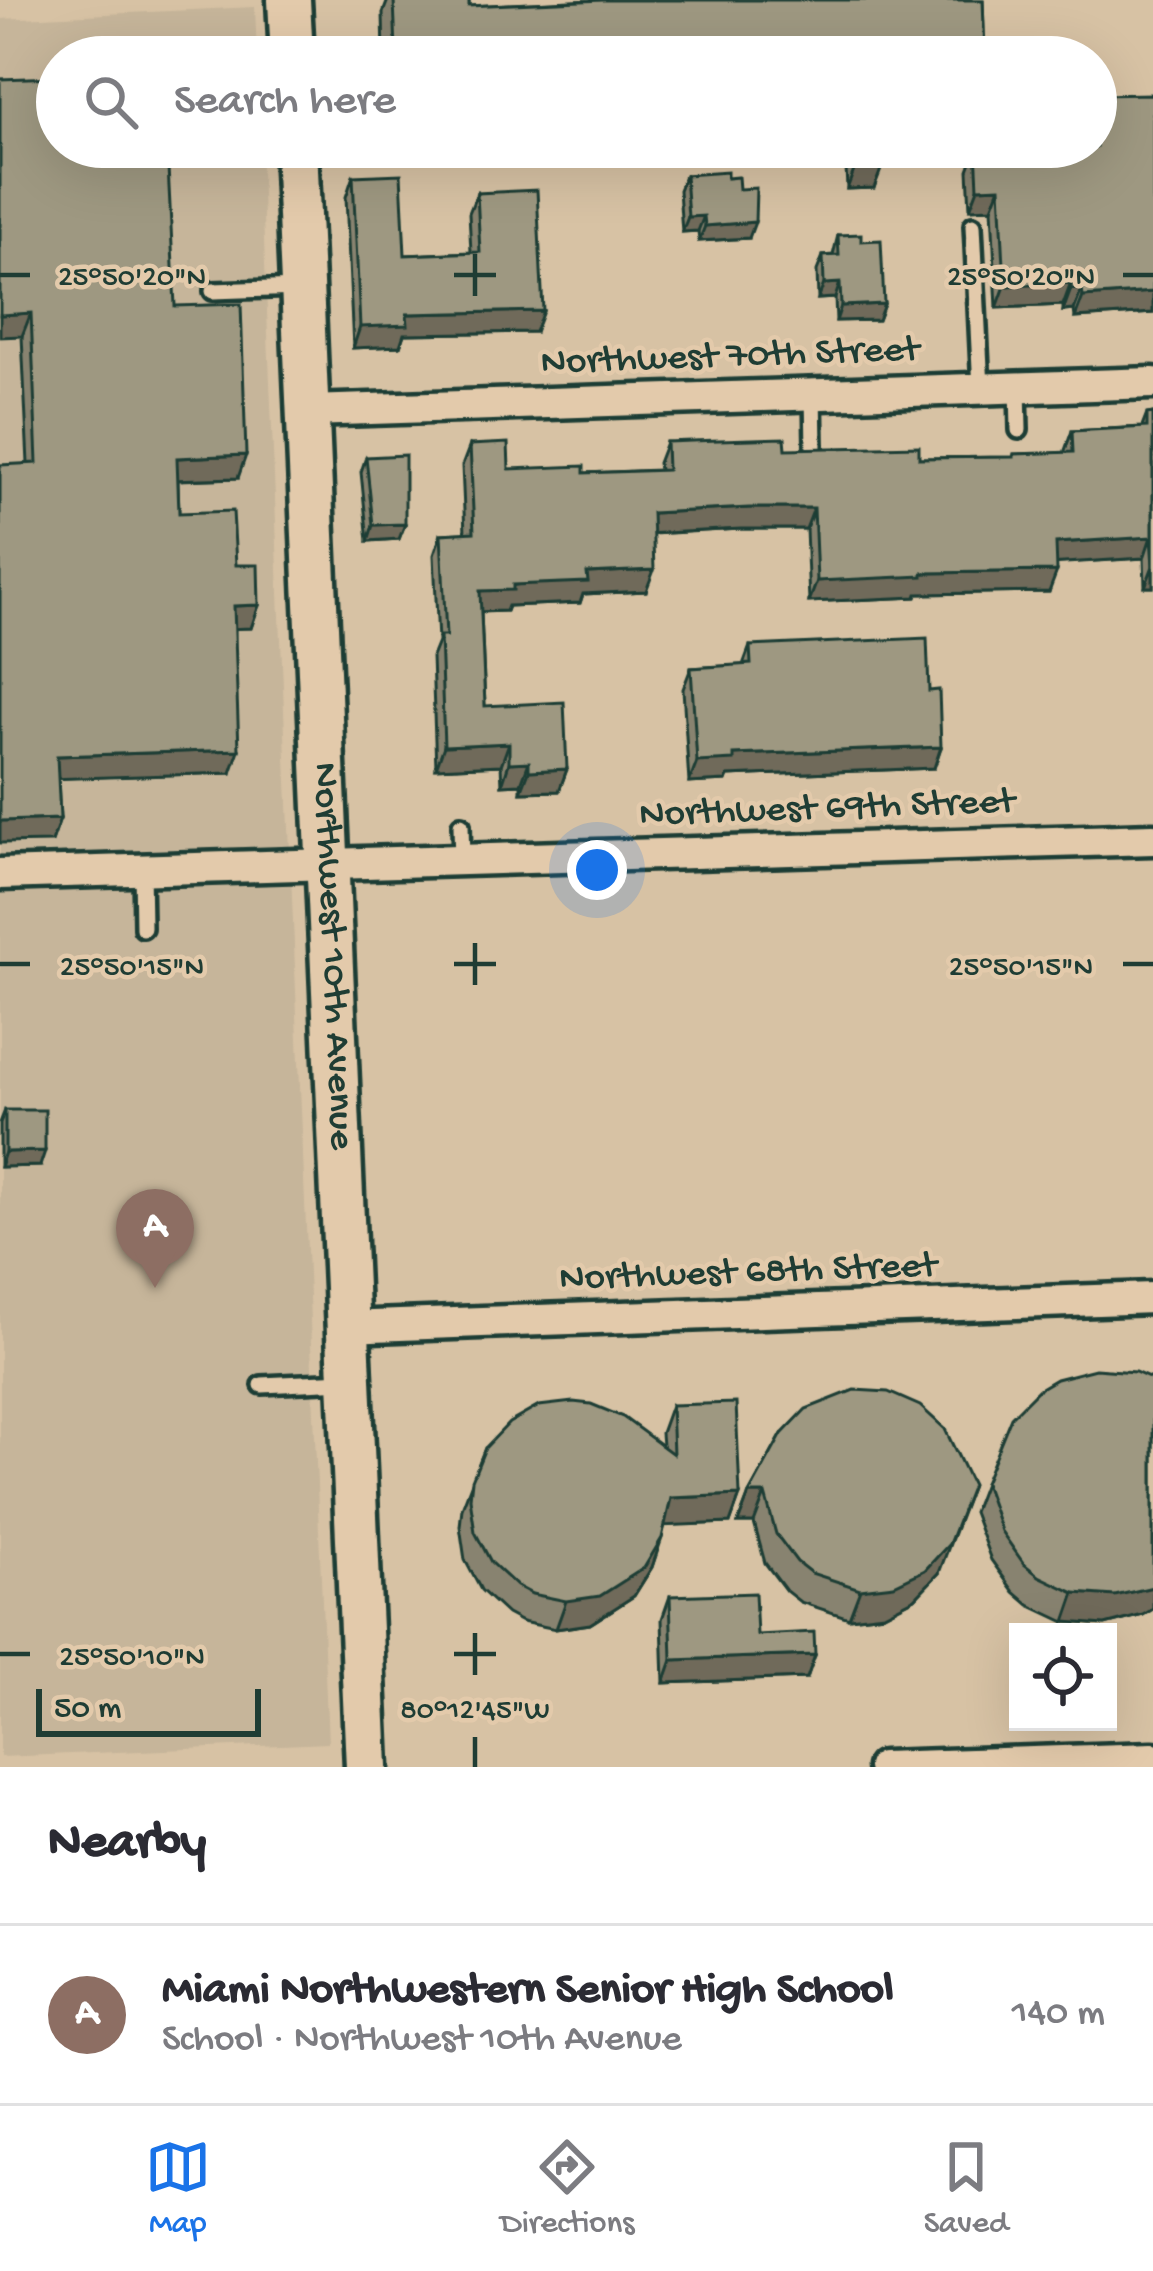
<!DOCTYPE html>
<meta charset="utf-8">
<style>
body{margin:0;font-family:"Gochi Hand",sans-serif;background:#f2f2f3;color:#2b2b33}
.controls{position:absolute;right:36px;bottom:36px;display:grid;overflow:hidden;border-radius:0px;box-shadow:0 12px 48px #0002}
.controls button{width:108px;height:108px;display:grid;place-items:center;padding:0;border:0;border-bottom:3px solid #e1e1e2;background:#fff;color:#2b2b33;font:60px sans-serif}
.scale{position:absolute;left:36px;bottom:30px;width:225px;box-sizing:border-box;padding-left:12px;border:6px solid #1f3d34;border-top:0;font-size:33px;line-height:42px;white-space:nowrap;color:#1f3d34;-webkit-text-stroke:9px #e3caab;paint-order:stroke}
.you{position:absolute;left:597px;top:870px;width:42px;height:42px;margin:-30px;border:9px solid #fff;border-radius:50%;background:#1a73e8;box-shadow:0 0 0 18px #1a73e833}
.badge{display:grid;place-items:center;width:78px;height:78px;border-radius:50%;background:#1a73e8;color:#fff;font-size:39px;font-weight:700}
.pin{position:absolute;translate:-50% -99px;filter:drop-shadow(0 3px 6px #0008)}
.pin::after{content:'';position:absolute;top:63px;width:42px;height:36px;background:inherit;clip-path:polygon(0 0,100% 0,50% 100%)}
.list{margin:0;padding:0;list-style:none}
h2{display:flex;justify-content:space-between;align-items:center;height:156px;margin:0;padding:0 48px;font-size:51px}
h2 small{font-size:39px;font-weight:400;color:#7c7c81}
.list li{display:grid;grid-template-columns:78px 1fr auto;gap:36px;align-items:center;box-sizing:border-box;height:180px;padding:0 48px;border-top:3px solid #e1e1e2}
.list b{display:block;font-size:45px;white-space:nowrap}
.list p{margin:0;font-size:39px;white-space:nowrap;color:#7c7c81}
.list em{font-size:39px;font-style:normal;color:#7c7c81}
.icon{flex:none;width:66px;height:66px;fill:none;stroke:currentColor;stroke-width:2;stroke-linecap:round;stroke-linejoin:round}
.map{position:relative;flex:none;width:1153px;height:1767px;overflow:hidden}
.search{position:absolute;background:#fff;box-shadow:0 12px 48px #0002;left:36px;right:36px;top:36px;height:132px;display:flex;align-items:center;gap:30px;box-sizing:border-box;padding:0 42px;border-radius:66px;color:#7c7c81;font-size:45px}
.sheet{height:336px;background:#fff}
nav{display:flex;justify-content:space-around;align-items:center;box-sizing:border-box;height:168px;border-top:3px solid #e1e1e2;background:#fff;font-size:33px;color:#7c7c81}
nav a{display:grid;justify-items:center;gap:6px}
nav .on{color:#1a73e8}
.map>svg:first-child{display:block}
</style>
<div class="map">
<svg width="1153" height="1767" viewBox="0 0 1153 1767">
<rect width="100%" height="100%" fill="#d7c2a4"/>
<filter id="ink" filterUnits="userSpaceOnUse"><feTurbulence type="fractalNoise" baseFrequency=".00833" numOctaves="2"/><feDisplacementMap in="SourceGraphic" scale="24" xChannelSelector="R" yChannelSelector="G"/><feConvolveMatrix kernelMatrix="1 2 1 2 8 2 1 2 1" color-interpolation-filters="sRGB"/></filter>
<g filter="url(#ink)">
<path fill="#c6b59a" d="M255 7 257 57H57V147H260L328 1743 0 1757V19Z"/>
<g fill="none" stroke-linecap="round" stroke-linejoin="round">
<defs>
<g id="lane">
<path d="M973 225 981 389"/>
<path d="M213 291 300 288"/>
<path d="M1018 387 1019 430"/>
<path d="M813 394 814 448"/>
<path d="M461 825 462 860"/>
<path d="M142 870 143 928"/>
<path d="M262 1385 345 1381"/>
</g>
<g id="street">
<path d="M309 411 1153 383"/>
<path d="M0 874 1153 839"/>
<path d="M345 1327 1153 1298"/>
<path d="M883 1767 1153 1758"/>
</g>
<g id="secondary">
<path d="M289 0 292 57"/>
<path id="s1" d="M296 147 367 1767"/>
</g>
</defs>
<use href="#lane" stroke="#1f3d34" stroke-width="24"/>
<use href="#street" stroke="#1f3d34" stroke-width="39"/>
<use href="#secondary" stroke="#1f3d34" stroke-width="51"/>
<use href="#lane" stroke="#e3caab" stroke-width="15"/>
<use href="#street" stroke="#e3caab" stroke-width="30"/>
<use href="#secondary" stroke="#e3caab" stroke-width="42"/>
</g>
<g fill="#88836f" stroke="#1f3d34" stroke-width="3">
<path d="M388 0H469V6L592 0H983L985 57H384L383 13Z"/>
<path d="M0 79 175 306 238 478 178 480 179 513 236 565 259 605 251 628H235L231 773 58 778 60 819 52 842 28 464 22 336Z"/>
<path d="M1153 94V313L1075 318 1074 310 1063 311V305L997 308 992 208 970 209 968 170 976 148 1096 147Z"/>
<path d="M845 147H884L874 188 847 189Z"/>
<path d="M685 175 727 178 739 189 749 238 699 241 698 231 682 232 679 190Z"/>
<path d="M353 176 405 255 471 252 469 213 477 193 535 332 404 334 400 346 353 348 346 197Z"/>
<path d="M838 235 861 241 884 304 878 320 836 321 835 298 818 299 817 271 823 256 833 255Z"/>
<path d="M1153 413V587H1145L1144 558 1057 563 1049 592 917 594 916 597 809 602 806 529H741L652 534 646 591 583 594 580 603 508 606 506 611 481 612 485 706 567 769 559 791 521 792V784L502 785 501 765 436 768 432 657 438 642 434 555 441 534 465 533 462 466 470 445 509 469 584 473 659 470 658 463 666 442 919 458 1013 457 1014 454 1064 453 1072 431 1142 427 1147 414Z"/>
<path d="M366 457 405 524 399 539 368 541 361 472Z"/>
<path d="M750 646 929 691 941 747 934 768 728 776 726 781 689 783 683 689 691 668 743 665Z"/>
<path d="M5 1110 40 1166 0 1167V1123Z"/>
<path d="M1153 1380V1609L1143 1615 1105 1625 1065 1622 1029 1605 1014 1592 991 1560 973 1512 984 1483Z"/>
<path d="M671 1405 740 1495 730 1523 665 1525 652 1567 634 1596 590 1624 556 1629 522 1622 507 1614 481 1590 465 1560 460 1526 462 1508 485 1448 662 1446 661 1433Z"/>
<path d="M782 1434 939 1573 915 1598 884 1614 849 1618 800 1602 786 1591 765 1563 754 1523H738L749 1494Z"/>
<path d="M670 1596 757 1635 815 1655 807 1678 664 1683 662 1619Z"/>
</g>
<g fill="#6f6a5a" stroke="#1f3d34" stroke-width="3">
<path d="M469 47 466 57H393L396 50Z"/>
<path d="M464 147H619L462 153Z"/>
<path d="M885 159 874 188 847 189 858 160Z"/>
<path d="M1000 187 992 208 970 209 978 188Z"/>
<path d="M704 216 698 231 682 232 688 217Z"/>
<path d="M755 222 749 238 699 241 705 226Z"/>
<path d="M840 283 835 298 818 299 824 284Z"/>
<path d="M1071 283 1063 305 997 308 1005 286Z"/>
<path d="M1071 289H1082L1074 310 1063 311Z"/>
<path d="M1153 292V313L1075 318 1083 297Z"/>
<path d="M884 304 878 320 836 321 841 306Z"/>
<path d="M543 311 535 332 404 334 400 346 353 348 360 327 407 314Z"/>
<path d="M31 313 22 336 0 337V315Z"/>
<path d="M246 455 238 478 169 480 177 458Z"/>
<path d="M749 508H814L806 529H741L644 534 652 513Z"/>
<path d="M405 524 399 539 368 541 373 525Z"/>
<path d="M1151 537 1144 558 1048 564 1056 543Z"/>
<path d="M1153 566V587H1145Z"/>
<path d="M654 570 646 591 583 594 580 603 508 606 506 611 473 612 480 591 587 573Z"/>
<path d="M1057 571 1049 592 917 594 916 597 809 602 817 581 923 573Z"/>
<path d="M259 605 251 628 226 629 234 606Z"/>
<path d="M509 743 501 765 436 768 444 746Z"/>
<path d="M941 747 934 768 728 776 726 781 689 783 697 762 734 755Z"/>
<path d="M239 750 231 773 49 779 57 756Z"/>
<path d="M529 762 521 784 502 785 509 763Z"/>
<path d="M567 769 559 791 521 792 529 771Z"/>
<path d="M60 819 52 842 0 843V821Z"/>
<path d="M45 1151 40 1166 0 1167 5 1152Z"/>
<path d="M972 1485 939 1573 915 1598 884 1614 849 1618 860 1589Z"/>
<path d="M749 1494H765L754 1523H738Z"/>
<path d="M740 1495 730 1523 660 1526 671 1498Z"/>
<path d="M662 1538 652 1567 634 1596 590 1624 556 1629 566 1601Z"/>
<path d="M1153 1587V1609L1143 1615 1105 1625 1065 1622 1075 1593Z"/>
<path d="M815 1655 807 1678 664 1683 672 1660Z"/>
</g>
<g fill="#9e9881" stroke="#1f3d34" stroke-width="3">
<path d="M394 0H469V6L604 0H983L985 57H470L469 47 396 50Z"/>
<path d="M57 77V147H167L175 306 241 304 246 455 177 458 179 513 233 511 236 565H258L259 605 234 606 239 750 57 756 60 819 0 821V465L37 463 31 313 0 315V79Z"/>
<path d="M1153 94V292L1083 297 1082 289H1071V283L1005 286 1000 187 978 188 976 148 1096 147V95Z"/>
<path d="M857 147H884L885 159 858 160Z"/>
<path d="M727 172V178L738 177 739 189 756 188 755 222 705 226 704 216 688 217 685 175Z"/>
<path d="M401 174 405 255 480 252 477 193 537 190 543 311 407 314 408 325 360 327 353 176Z"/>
<path d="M861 234V241L881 240 884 304 841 306 840 283 824 284 823 256 839 255 838 235Z"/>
<path d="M1153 413V566L1151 537 1056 543 1057 571 923 573V576L817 581 814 508H749L652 513 654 570 587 573 588 582 513 585V590L480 591 485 706 564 702 567 769 529 771V762L509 763V743L444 746 440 636H446L441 534 474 532 470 445 508 443 509 469 584 466V473L667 470 666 442 719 440 785 438 786 449 919 446V458L1014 457V454L1073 452 1072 431 1147 427V414Z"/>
<path d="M405 455V524L373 525 366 457Z"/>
<path d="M927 638 929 691 939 690 941 747 734 755V760L697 762 691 668 751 664 750 646Z"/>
<path d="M5 1110H45V1151L5 1152Z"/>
<path d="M1095 1369 1135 1372 1153 1380V1587L1115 1596 1075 1593 1039 1576 1024 1564 1001 1531 984 1483 1011 1417 1039 1389 1056 1379Z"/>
<path d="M854 1390 888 1392 920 1406 945 1429 972 1485 949 1544 925 1570 894 1585 860 1589 811 1573 797 1562 776 1534 765 1494H749L782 1434 806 1409Z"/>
<path d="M573 1402 591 1404 623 1417 673 1454 671 1405 736 1403 740 1495 671 1498 662 1538 644 1568 600 1596 566 1601 532 1594 517 1586 491 1562 475 1532 470 1498 472 1480 485 1448 509 1423 539 1406Z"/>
<path d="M755 1593 757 1635 814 1632 815 1655 672 1660 670 1596Z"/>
</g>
</g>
<path fill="none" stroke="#1f3d34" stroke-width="4.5" d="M475 254V296M0 275H30M454 275H496M1123 275H1153M475 943V985M0 964H30M454 964H496M1123 964H1153M475 1633V1675M0 1654H30M454 1654H496M475 1737V1767"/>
<g text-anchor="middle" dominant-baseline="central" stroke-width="9" stroke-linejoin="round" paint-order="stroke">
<g font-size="39" fill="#1f3d34" stroke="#e3caab">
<text transform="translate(730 358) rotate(-2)">Northwest 70th Street</text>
<text transform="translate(827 810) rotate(-2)">Northwest 69th Street</text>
<text stroke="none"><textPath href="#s1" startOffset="810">Northwest 10th Avenue</textPath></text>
<text transform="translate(748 1274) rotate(-2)">Northwest 68th Street</text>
</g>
</g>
<g font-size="30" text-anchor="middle" fill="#1f3d34" stroke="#e3caab" stroke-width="9" stroke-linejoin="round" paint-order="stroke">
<text x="132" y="285">25°50'20"N</text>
<text x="1021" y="285">25°50'20"N</text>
<text x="132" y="975">25°50'15"N</text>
<text x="1021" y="975">25°50'15"N</text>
<text x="132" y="1665">25°50'10"N</text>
<text x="475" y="1718">80°12'45"W</text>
</g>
</svg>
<div class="controls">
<button><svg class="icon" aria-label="locate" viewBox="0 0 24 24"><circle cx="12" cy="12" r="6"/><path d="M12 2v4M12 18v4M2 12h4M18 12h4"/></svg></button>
</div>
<div class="scale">50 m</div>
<div class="you"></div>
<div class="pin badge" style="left:155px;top:1288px;background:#8d6e63">A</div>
<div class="search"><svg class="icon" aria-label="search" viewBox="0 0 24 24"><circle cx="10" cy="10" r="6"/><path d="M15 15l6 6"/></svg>Search here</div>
</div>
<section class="sheet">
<h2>Nearby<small></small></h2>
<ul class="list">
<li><span class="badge" style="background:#8d6e63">A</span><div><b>Miami Northwestern Senior High School</b><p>School · Northwest 10th Avenue</p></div><em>140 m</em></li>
</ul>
</section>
<nav>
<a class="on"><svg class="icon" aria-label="map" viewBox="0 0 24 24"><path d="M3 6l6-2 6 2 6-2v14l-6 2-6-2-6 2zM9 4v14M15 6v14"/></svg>Map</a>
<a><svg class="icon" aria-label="directions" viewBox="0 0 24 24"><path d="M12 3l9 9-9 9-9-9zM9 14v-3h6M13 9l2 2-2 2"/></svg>Directions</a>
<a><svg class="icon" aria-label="saved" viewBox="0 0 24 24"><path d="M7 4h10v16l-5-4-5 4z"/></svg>Saved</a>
</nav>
